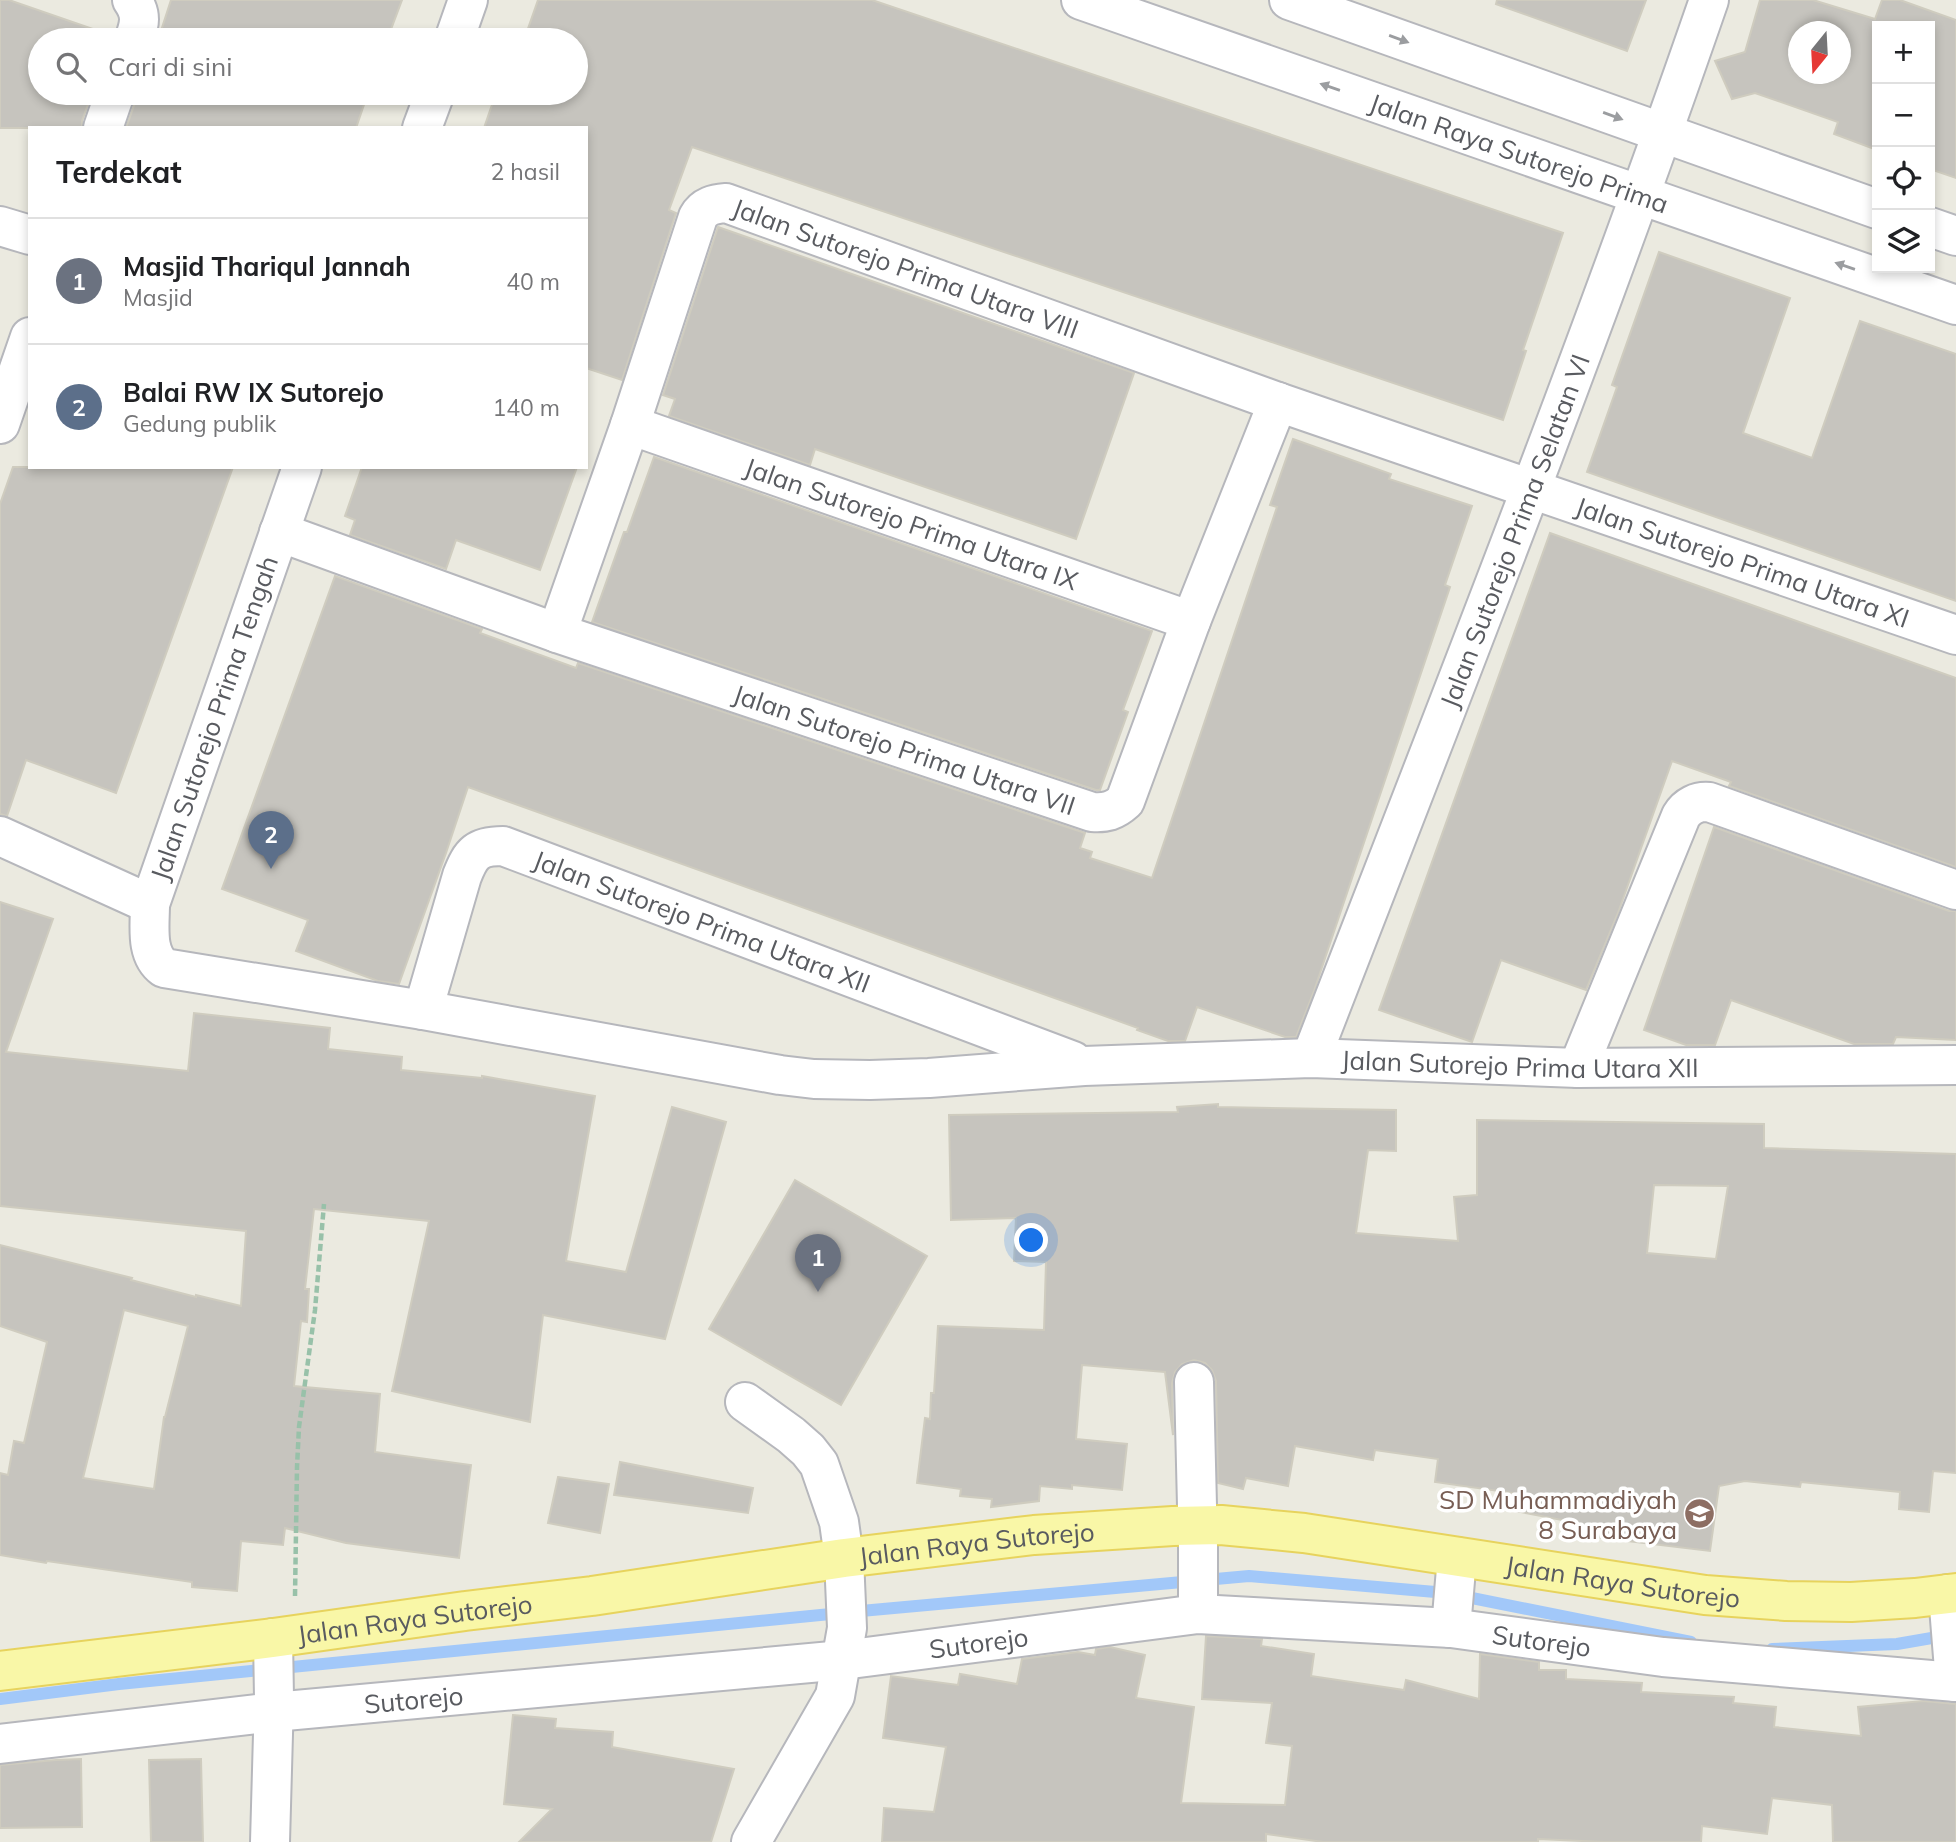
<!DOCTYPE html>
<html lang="id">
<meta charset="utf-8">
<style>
body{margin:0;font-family:Mulish,sans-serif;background:#f6f6f6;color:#202124}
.controls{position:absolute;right:21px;top:21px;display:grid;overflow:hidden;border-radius:0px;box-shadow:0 4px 10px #0003}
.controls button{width:63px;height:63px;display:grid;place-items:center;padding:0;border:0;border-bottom:2px solid #e0e0e0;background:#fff;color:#202124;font:35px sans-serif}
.compass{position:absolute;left:1788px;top:21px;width:63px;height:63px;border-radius:50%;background:#fff;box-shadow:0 4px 10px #0003;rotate:198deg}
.you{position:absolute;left:1032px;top:1241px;width:24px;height:24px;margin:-18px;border:5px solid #fff;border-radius:50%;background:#1a73e8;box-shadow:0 0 0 10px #1a73e833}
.badge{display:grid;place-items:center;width:46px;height:46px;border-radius:50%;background:#0f766e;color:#fff;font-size:23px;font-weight:700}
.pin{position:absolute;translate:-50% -58px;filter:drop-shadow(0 2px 4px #0008)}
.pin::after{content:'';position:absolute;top:37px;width:24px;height:21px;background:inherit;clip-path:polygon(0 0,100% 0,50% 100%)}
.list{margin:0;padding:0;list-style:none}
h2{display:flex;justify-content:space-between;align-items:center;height:91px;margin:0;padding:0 28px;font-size:30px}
h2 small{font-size:23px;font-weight:400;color:#757577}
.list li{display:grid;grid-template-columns:46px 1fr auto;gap:21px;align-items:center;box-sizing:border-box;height:126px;padding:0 28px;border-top:2px solid #e0e0e0}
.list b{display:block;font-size:26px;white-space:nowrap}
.list p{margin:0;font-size:23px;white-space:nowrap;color:#757577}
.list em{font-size:23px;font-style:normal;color:#757577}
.icon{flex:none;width:38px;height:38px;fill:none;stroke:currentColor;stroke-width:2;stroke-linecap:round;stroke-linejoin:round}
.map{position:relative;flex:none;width:1956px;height:1842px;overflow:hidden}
.search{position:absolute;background:#fff;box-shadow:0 4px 10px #0003;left:28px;top:28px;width:560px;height:77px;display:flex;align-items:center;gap:18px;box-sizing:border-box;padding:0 24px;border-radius:38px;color:#757577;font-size:26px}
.panel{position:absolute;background:#fff;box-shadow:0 4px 10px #0003;left:28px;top:126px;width:560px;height:343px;border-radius:0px}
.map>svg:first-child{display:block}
</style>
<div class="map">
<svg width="1956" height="1842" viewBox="0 0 1956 1842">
<rect width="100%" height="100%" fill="#ebeae0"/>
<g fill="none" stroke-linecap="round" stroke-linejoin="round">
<g stroke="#a2c8f9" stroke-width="12">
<path d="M1772 1649 1897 1644 1949 1635"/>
<path d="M0 1699 119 1684 861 1611 1249 1576 1447 1593 1691 1642"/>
</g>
</g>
<g fill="#c6c4be" stroke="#cfccbf" stroke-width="2" fill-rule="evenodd">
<path d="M0 0H9L113 36V40H40V93H92L82 121V128H0Z"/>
<path d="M171 0H402L387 40H158Z"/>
<path d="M538 0H872L1563 233 1523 350 1526 351 1503 420 692 147 669 210 676 213 622 380 586 368V128H484L496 93H576V40H524Z"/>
<path d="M1497 0H1646L1627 51 1496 4Z"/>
<path d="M1760 0H1813L1875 19 1882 0H1900L1956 20V178L1930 169V26H1877V150L1834 134 1838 122 1755 93 1732 99 1715 61 1745 52ZM1798 32H1840V74H1798Z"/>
<path d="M136 93H368L356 128H126L136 100Z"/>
<path d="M718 227 1134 373 1076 539 815 449 810 465 669 416 675 399 663 395Z"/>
<path d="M1659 252 1790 298 1743 433 1812 458 1860 321 1956 354V601L1587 472 1617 387 1612 385Z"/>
<path d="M1293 439 1391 474 1389 479 1472 506 1445 585 1450 587 1314 991 1296 1037H1285L1197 1007 1185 1041H1168L1137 1030 1138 1028 468 787 446 853 399 984 378 981 296 951 308 920 222 889 335 576 482 629 480 633 576 668 578 663 1085 833 1080 848 1092 852 1090 858 1152 878 1277 507 1270 505Z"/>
<path d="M654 457 1152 631 1123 710 1128 712 1100 790H1096L592 622 624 532H627Z"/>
<path d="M13 467H233L116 793 26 760 7 816 0 814V504Z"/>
<path d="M362 467H577L540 570 456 540 446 569 350 535 355 520 345 516Z"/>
<path d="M1550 533 1956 678V867L1729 786 1731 782 1672 761 1618 913 1586 990 1501 960 1472 1042 1379 1010Z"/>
<path d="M1714 827 1949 911H1956V1040L1896 1037 1893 1044H1854L1731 1000 1715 1045H1686L1644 1030Z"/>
<path d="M0 902 53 919 6 1052 188 1071 194 1013 330 1028 328 1049 402 1057 401 1070 482 1078V1076L595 1096 566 1261 626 1272 672 1107 726 1122 665 1339 543 1315 530 1422 392 1391 429 1221 314 1209 305 1289H309L307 1322 301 1321 294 1386 380 1394 375 1452 471 1465 459 1558 346 1543 285 1528 283 1545 241 1541 237 1591 192 1587V1582L47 1561 46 1563 0 1555V1473L8 1475 14 1441 24 1443 47 1342 0 1326V1245L132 1278 131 1280 196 1297V1295L241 1306 246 1231 0 1206ZM124 1310 188 1326 165 1417H164L154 1489 83 1478Z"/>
<path d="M1218 1104V1107L1396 1110V1151L1368 1150 1356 1233 1458 1241 1454 1197 1477 1195V1120L1764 1124V1148L1956 1154V1473L1933 1471 1929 1512 1899 1509 1900 1492 1801 1482 1800 1487 1745 1481 1719 1486 1710 1551 1576 1535 1578 1523 1510 1510 1513 1493 1435 1482 1438 1459 1375 1450 1373 1460 1295 1446 1288 1486 1246 1478 1243 1489 1218 1483 1216 1381 1212 1370 1205 1363 1194 1360 1182 1364 1175 1372 1172 1383 1173 1435 1165 1372 1082 1365 1076 1439 1127 1444 1122 1490 1072 1485V1489L1040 1486 1039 1501 991 1507 992 1499 960 1496 961 1489 917 1483 925 1418 930 1419 931 1393H934L938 1326 1044 1330 1046 1262 1014 1261 1016 1218 951 1220 949 1115 1178 1112 1177 1107ZM1654 1185 1728 1186 1716 1259 1647 1253Z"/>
<path d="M795 1180 927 1256 841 1405 709 1329Z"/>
<path d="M620 1462 753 1488 748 1513 614 1495Z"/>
<path d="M558 1477 609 1484 600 1533 548 1523Z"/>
<path d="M1206 1636 1262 1639 1261 1646 1314 1654 1311 1676 1404 1690 1406 1680 1479 1699 1480 1654 1539 1662V1670H1566V1679L1642 1683 1641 1692 1734 1697 1733 1703 1776 1707 1774 1727 1861 1736 1858 1707 1923 1701 1956 1704V1842H1833L1832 1805 1772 1798 1767 1834 1702 1826 1701 1842H1604L1538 1839V1842H1323L1266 1834V1842H882L884 1808 934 1812 946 1747 883 1738 891 1676 958 1685 960 1674 1017 1684 1022 1659 1078 1652 1095 1655 1096 1649 1110 1647 1145 1655 1136 1698 1194 1707 1181 1803 1285 1805 1292 1746 1266 1743 1272 1703 1202 1699Z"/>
<path d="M513 1715 556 1719 555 1728 613 1732 612 1747 734 1769 711 1842H519L552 1809 504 1804Z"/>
<path d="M81 1759 82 1827 0 1828V1765L56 1760Z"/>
<path d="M201 1759 203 1842H151L149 1760Z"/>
</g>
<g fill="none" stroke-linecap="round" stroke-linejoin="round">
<defs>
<g id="minor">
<path d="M132 0C142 14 140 24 134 40"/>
<path id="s1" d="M1081 0 1956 305"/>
<path d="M1289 0 1877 209"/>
<path d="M454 40 468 0"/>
<path d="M103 128 115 93"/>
<path d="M422 128 435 93"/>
<path d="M0 226 30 235"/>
<path d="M1930 227 1956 236"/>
<path d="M0 424 30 337"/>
<path id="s2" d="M630 425 1191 621"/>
<path id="s3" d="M302 467 150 904C150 926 145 954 164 968L423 1010 780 1075 814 1079 870 1080 929 1078 1084 1066 1311 1058 1578 1068 1956 1065"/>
<path id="s4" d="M279 532 557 633 1092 812C1106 813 1114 811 1125 801L1191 621 1278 402"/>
<path id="s5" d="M557 633 630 425 698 217C704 206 714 204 726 203L1278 402 1956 635"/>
<path d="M0 836 150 904"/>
<path id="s6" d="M423 1010 462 876C471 853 477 846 503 846L1073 1061"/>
<path id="s7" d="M1311 1058C1447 707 1586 356 1709 0"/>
<path d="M1578 1068 1681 816C1687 806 1697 801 1709 802L1956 890"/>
<path d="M1194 1382 1198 1547V1614"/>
<path d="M745 1402 791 1435 808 1450 819 1464 839 1522 844 1558 847 1628 835 1696 751 1842"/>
<path d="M1948 1594 1955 1682"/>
<path d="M1451 1628 1457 1557"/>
<path id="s8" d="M0 1744 274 1712 843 1660 1198 1614 1451 1628 1663 1657 1956 1682"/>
<path d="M270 1842 274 1698 273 1638"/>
</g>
<g id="major">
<path id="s9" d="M0 1671 273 1638 465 1611 592 1596 844 1558 1034 1535 1173 1526 1221 1525 1304 1533 1705 1595 1786 1601 1851 1602 1915 1598 1956 1593"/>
</g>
</defs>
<use href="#minor" stroke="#b6b7bc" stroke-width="42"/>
<use href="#major" stroke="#e7d35d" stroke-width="42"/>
<path stroke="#98c1a9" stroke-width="4.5" stroke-dasharray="7 3.5" stroke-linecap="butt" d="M295 1596 297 1467 299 1427 315 1310 324 1204"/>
<use href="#minor" stroke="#fff" stroke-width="38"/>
<use href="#major" stroke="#f9f7a7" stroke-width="38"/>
</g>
<defs><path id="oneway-solid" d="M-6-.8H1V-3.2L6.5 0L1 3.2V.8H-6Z" transform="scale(1.75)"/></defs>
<g fill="#9b9da0">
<use href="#oneway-solid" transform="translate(1399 39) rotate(20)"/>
<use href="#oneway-solid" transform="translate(1330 87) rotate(-161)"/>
<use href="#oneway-solid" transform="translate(1613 116) rotate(20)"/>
<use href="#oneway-solid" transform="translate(1845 266) rotate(-161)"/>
</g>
<defs>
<symbol id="school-disc" viewBox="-11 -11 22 22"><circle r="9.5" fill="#8d6e63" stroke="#fff"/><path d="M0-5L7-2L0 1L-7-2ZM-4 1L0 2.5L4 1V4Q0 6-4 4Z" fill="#fff"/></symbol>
</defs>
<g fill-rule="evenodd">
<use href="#school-disc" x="1682" y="1496" width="35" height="35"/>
</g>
<g text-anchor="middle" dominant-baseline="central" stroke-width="7" stroke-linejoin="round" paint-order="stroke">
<g font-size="26" fill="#595b60" stroke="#fff">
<text stroke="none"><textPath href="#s1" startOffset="464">Jalan Raya Sutorejo Prima</textPath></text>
<text stroke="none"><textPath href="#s5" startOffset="663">Jalan Sutorejo Prima Utara VIII</textPath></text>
<text stroke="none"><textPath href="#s2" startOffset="298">Jalan Sutorejo Prima Utara IX</textPath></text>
<text stroke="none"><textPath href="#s7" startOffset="565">Jalan Sutorejo Prima Selatan VI</textPath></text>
<text stroke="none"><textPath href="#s5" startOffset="1550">Jalan Sutorejo Prima Utara XI</textPath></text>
<text transform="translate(214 718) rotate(-71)">Jalan Sutorejo Prima Tengah</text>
<text stroke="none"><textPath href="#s4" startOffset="662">Jalan Sutorejo Prima Utara VII</textPath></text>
<text stroke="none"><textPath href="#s6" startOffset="408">Jalan Sutorejo Prima Utara XII</textPath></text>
<text stroke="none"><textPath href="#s3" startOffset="1897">Jalan Sutorejo Prima Utara XII</textPath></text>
<text stroke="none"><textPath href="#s9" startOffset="985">Jalan Raya Sutorejo</textPath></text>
<text stroke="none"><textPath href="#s9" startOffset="1636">Jalan Raya Sutorejo</textPath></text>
<text stroke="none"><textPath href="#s9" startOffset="418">Jalan Raya Sutorejo</textPath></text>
<text stroke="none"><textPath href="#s8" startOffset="1550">Sutorejo</textPath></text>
<text stroke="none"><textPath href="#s8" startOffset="984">Sutorejo</textPath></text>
<text stroke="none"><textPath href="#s8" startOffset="416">Sutorejo</textPath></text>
</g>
<g font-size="26" fill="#785e54" stroke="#fff" text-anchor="end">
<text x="1677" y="1499">SD Muhammadiyah<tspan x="1677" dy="30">8 Surabaya</tspan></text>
</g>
</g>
</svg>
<div class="controls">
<button>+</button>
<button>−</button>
<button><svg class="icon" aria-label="locate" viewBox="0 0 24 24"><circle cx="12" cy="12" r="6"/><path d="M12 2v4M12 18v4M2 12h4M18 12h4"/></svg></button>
<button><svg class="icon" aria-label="layers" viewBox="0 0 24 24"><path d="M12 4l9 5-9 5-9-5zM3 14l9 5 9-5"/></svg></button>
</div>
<svg class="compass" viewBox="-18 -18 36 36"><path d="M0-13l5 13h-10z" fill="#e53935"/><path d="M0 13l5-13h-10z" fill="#757577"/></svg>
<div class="you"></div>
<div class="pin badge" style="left:818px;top:1292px;background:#6b7280">1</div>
<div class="pin badge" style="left:271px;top:869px;background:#5c6f8a">2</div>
<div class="search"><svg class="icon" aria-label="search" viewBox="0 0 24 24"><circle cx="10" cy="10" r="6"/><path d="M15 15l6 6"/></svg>Cari di sini</div>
<section class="panel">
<h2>Terdekat<small>2 hasil</small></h2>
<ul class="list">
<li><span class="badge" style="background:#6b7280">1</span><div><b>Masjid Thariqul Jannah</b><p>Masjid</p></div><em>40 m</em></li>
<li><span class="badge" style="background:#5c6f8a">2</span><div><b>Balai RW IX Sutorejo</b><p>Gedung publik</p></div><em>140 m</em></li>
</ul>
</section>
</div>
